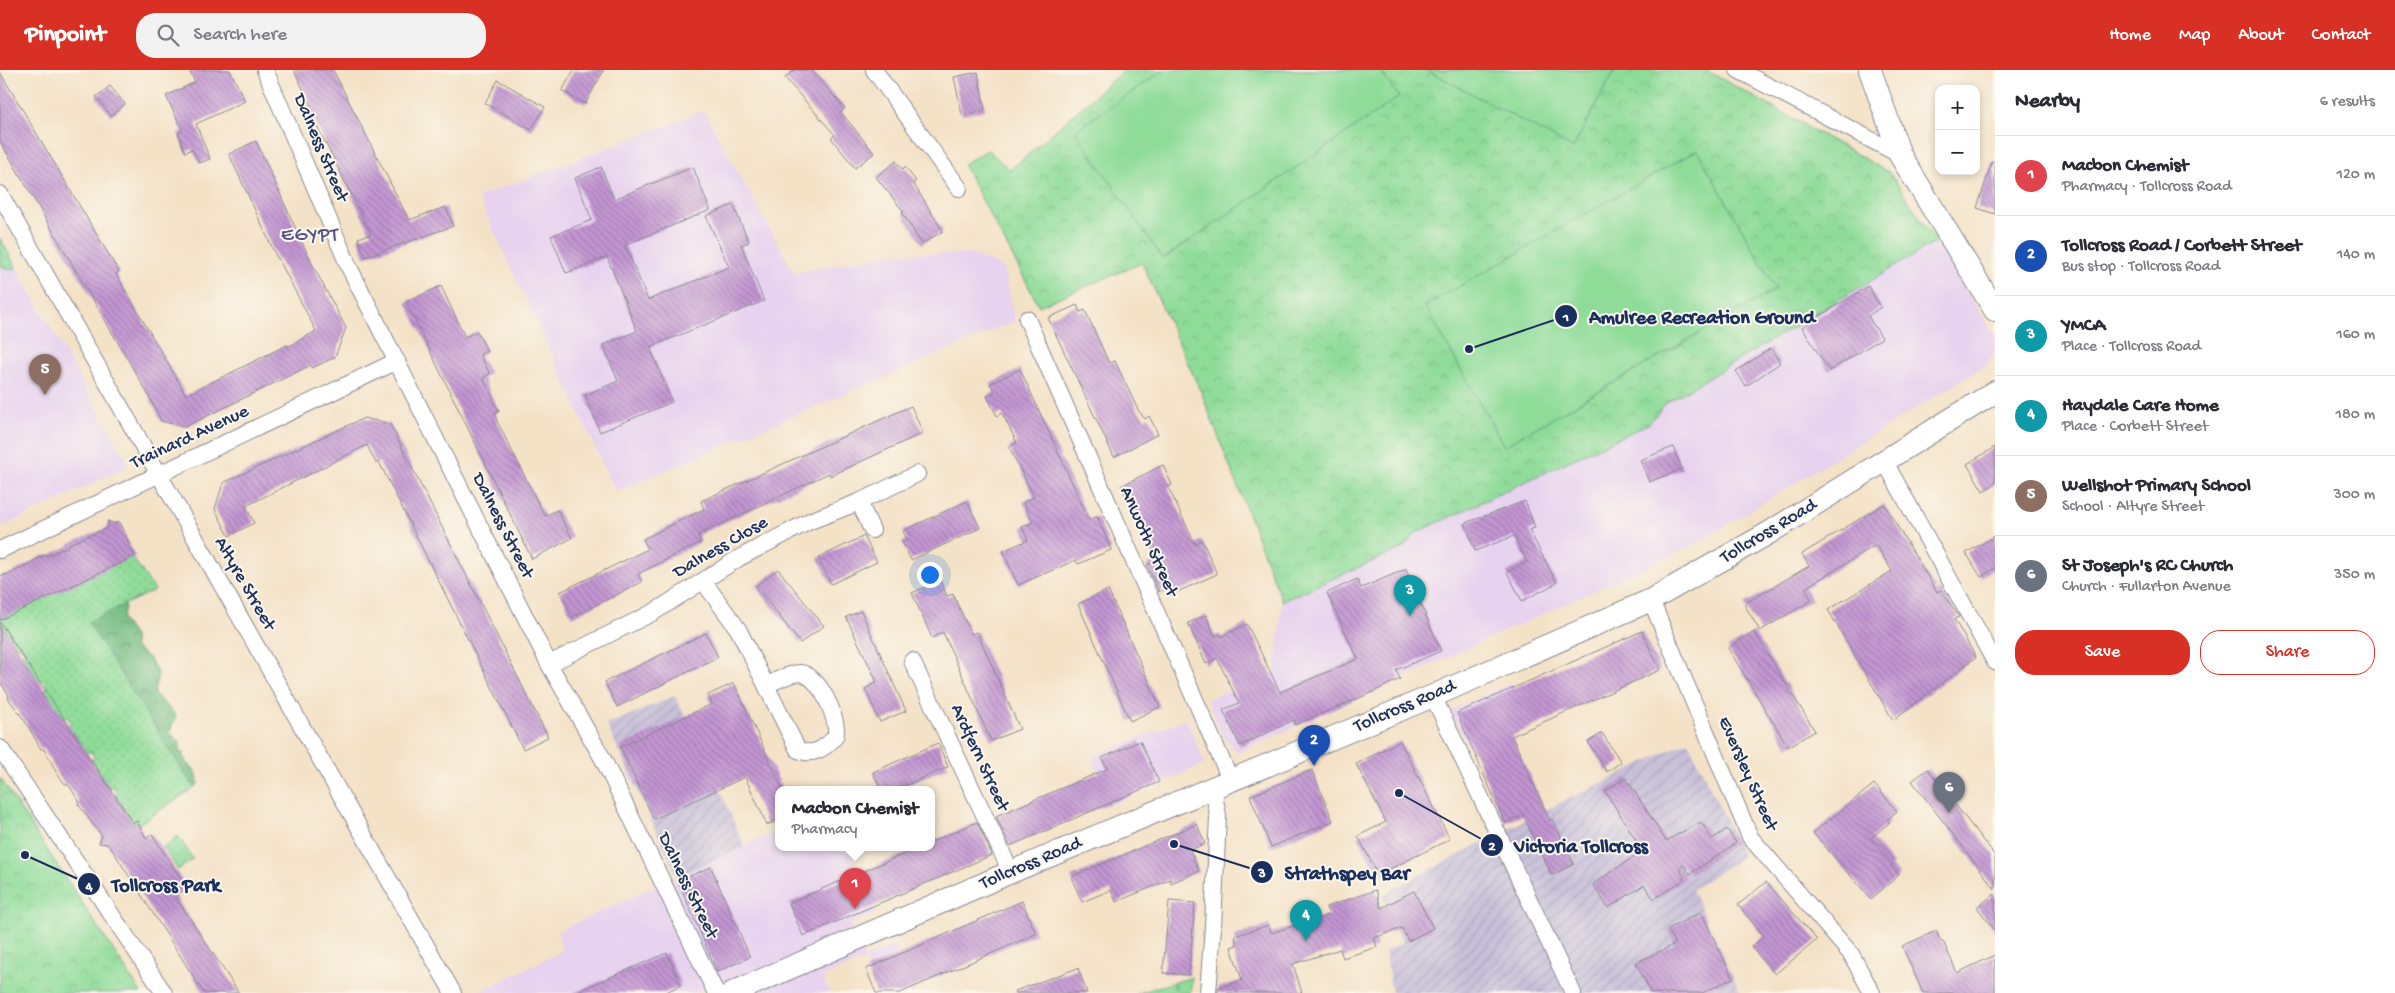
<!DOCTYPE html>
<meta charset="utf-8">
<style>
body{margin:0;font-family:"Gochi Hand",sans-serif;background:#f2f2f3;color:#2b2b33}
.controls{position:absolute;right:15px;top:15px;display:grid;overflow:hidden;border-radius:10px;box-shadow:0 2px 8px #0003}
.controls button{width:45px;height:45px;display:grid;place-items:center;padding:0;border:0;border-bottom:1px solid #e1e1e2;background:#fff;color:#2b2b33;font:25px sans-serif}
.you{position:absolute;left:929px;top:504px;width:18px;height:18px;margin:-12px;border:4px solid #fff;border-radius:50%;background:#1a73e8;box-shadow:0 0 0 8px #1a73e833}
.badge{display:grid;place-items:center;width:32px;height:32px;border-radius:50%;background:#d93025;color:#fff;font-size:16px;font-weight:700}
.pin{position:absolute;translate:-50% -41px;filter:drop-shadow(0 1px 2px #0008)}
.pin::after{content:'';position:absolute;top:26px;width:18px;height:15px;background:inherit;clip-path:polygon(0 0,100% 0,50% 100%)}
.popup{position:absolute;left:775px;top:716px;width:160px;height:65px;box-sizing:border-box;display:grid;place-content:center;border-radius:10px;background:#fff;filter:drop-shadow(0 1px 4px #0005);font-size:16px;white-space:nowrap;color:#7c7c81}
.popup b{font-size:19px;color:#2b2b33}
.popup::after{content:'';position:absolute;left:50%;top:100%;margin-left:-10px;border:10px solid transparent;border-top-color:#fff}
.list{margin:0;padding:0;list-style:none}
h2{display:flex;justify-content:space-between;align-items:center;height:65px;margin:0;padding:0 20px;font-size:21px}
h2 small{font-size:16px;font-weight:400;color:#7c7c81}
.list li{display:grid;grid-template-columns:32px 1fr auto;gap:15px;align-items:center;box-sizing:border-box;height:80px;padding:0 20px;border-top:1px solid #e1e1e2}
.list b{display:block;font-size:19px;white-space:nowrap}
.list p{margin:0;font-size:16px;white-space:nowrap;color:#7c7c81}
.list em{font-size:16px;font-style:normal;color:#7c7c81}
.actions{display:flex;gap:10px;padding:15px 20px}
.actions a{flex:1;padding:11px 0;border:1px solid #d93025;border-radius:20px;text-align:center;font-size:18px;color:#d93025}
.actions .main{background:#d93025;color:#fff}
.icon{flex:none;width:28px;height:28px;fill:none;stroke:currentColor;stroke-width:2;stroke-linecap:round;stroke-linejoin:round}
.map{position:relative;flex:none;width:1995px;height:923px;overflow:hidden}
header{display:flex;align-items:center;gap:30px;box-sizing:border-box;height:70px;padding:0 25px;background:#d93025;color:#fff}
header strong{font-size:24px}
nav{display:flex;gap:28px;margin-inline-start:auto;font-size:18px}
.search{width:350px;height:45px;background:#f2f2f3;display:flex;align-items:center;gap:12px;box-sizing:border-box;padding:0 18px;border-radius:20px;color:#7c7c81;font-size:19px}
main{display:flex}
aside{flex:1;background:#fff}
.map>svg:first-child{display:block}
</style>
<header>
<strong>Pinpoint</strong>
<div class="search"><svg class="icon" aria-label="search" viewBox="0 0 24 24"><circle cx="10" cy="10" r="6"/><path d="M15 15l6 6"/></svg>Search here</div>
<nav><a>Home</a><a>Map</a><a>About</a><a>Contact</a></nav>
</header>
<main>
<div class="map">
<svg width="1995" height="923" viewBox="0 0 1995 923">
<defs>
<pattern id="industrial-furrows" width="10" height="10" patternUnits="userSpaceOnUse" patternTransform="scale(1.25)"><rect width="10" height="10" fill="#c8bfd8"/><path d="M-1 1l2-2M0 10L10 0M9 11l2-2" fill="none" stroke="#aba4bc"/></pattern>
<pattern id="forest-crowns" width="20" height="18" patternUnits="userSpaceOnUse" patternTransform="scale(1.25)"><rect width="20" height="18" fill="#73bc81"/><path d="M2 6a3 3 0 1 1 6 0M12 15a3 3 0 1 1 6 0" fill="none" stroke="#5e996d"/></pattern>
<pattern id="cemetery-stones" width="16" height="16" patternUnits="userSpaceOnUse" patternTransform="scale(1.25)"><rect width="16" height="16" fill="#8fdc99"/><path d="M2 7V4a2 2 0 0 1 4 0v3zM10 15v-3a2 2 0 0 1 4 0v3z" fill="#7bbd86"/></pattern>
<pattern id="park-crowns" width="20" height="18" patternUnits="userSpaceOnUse" patternTransform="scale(1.25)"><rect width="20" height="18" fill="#8fdc99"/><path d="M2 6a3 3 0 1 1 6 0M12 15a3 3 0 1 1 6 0" fill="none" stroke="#7bbd86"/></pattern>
<pattern id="garden-dots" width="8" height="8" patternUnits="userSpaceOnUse" patternTransform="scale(1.25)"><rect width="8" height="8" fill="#8fdc99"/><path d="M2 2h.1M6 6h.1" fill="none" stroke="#7bbd86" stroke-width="1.8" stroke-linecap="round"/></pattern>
<pattern id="building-back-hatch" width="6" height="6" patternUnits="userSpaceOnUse" patternTransform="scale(1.25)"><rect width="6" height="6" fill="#c395d2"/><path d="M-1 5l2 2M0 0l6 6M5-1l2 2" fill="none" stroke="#9e7aae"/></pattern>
</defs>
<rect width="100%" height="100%" fill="#fbf7ec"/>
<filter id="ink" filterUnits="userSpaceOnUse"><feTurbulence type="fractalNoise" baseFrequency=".02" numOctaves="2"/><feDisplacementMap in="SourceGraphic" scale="10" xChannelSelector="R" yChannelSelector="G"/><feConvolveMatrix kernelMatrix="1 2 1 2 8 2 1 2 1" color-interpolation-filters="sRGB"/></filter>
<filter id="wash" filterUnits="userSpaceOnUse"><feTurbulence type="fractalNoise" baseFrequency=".0096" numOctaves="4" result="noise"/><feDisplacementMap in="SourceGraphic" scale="20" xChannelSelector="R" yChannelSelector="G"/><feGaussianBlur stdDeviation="1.12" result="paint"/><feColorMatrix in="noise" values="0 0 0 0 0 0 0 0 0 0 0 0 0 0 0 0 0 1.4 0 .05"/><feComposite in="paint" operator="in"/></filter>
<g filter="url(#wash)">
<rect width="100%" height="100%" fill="#f4e2c7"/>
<g fill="#e7d2ef">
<path d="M704 41 794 203 894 183 972 184 1004 198 1015 251 616 422 478 127Z"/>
<path d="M0 168 128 393 125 398 0 458Z"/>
<path d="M1936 172 1995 266V281L1988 294 1696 474 1238 683 1222 665 1207 629 1275 602 1282 531 1403 478 1416 463 1648 354 1666 334Z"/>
<path d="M1512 613 1533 651 1469 677 1450 641Z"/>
<path d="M1186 649 1205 694 1113 734 1092 687Z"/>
<path d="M779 760V778H849L876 843 851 854 865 888 894 875 914 923H879L865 889 823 907 829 923H728L722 911 693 923H476L562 881 558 861Z"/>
</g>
<g fill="url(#industrial-furrows)">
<path d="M675 626 720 719 744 777 677 806 607 655Z"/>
<path d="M1688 671 1743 786 1692 820 1741 923H1392L1385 882 1403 873 1382 825 1519 753Z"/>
</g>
<path fill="url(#forest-crowns)" stroke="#477670" d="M122 530 125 538 122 549 134 566 135 577 150 589 158 604 154 623 176 645 170 662 180 674V682L184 683 182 686 187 690 185 692C193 696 199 704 198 714L190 720 64 544Z"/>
<path fill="url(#cemetery-stones)" stroke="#55867c" d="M1192 907 1190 923H1136L1141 922Z"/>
<g fill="url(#park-crowns)" stroke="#55867c">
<path d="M1124 0H1706L1890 103 1936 172 1666 333 1648 354 1416 463 1403 478 1282 531 1201 322 1142 193 1039 236 963 94 988 80 1010 100Z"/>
<path d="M0 708 136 915 141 923H0Z"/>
</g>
<g fill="url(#garden-dots)" stroke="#55867c">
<path d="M0 168 16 197 14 200 0 196Z"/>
<path d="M132 487 155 520 88 552 194 718 139 754 136 751 133 753 115 725 118 723 113 716 110 718 91 690 95 688 90 681 87 683 68 655 71 653 67 646 63 648 45 620 48 617 43 610 40 613 22 585 25 582 20 575 17 577 0 552V548Z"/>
<path d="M178 766 193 789 178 800 163 777Z"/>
</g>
<g fill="#8fdc99" stroke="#55867c">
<path d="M1164 0H1380L1399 27 1163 189 1075 61Z"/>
<path d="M1427 0H1615L1573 78Z"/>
<path d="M1697 80 1776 219 1504 376 1425 236Z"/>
</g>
<g id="blocks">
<g fill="url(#building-back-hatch)">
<path d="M189 0H230L245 31 196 54 210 89 199 93 192 79 185 82 178 63 183 61 166 26 195 12Z"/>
<path d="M294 0H333L409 150 446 137 453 156 365 187 358 168 371 164 309 40 312 38Z"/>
<path d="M574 0H604L585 34 562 21Z"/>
<path d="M794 0H811L845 38 841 42 874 83 855 98 831 68 835 65 785 8Z"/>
<path d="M0 2 119 202 116 204 186 325 287 275 288 277 316 261 278 188H277L229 84 256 71 310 190 346 258 335 287 312 298 311 295 185 357 161 351 148 324 0 71Z"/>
<path d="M978 2 985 40 962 45 954 7Z"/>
<path d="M498 10 545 37 531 60 485 33Z"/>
<path d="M110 16 125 34 111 46 96 27Z"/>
<path d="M896 91 902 99 905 97 916 111 913 113 943 161 922 174 902 143 904 142 876 107Z"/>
<path d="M1992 92H1995V144L1977 138Z"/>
<path d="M601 97 614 129 693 97 710 140 625 175 648 230 729 197 706 146 733 135 749 172 741 175 764 231 650 277 672 332 600 362 585 325 618 311 603 275 637 261 607 187 566 203 551 166 592 150 575 108Z"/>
<path d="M441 216 465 267 477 261 487 281 480 285 490 304 483 308 499 341 495 344 497 351 528 413 545 446 557 440 572 468 532 489 406 232Z"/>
<path d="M1868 216 1881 237 1868 246 1882 268 1829 301 1802 257Z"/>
<path d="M1077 235 1080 242 1085 240 1109 293 1115 291 1138 340 1145 349 1149 346 1158 364 1114 387 1048 248Z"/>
<path d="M1771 278 1780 293 1746 316 1736 301Z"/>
<path d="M1020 299 1089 450 1097 446 1111 480 1078 494 1076 490 1018 515 1003 481 1028 470 1022 457 1033 452 1023 432 1034 427 1009 377 1017 373 1002 343 997 346 987 326 995 322 990 314Z"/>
<path d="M911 336 923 363 830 406 829 403 698 465 701 472 638 504 642 512 572 547 560 522 648 479 643 469 704 439 701 431Z"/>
<path d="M364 348 390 354 548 667 523 679 379 392 376 393 367 375 246 436 254 453 229 466 215 439 223 413Z"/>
<path d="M1673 377 1682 399 1649 412 1640 390Z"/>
<path d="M1995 377V414L1983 421 1967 394Z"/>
<path d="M1163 395 1172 415 1168 417 1195 474 1202 470 1217 504 1175 523 1172 516 1159 522 1147 495 1158 490 1121 416Z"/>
<path d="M967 431 980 458 911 490 902 472 907 470 903 461Z"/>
<path d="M1525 431 1535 458 1529 460 1557 513 1522 531 1507 502 1527 492 1514 466 1475 481 1465 453Z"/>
<path d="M1884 434 1937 522 1941 520 1959 547 1954 549 1976 587 1893 650 1828 540 1892 501 1876 475 1805 518 1812 530 1760 561 1744 534 1809 496 1802 484Z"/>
<path d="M108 451 115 454 119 452 135 486 0 550V506L12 503 42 486 50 485 68 476 69 474 107 458Z"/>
<path d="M864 466 877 492 831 514 818 488Z"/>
<path d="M1995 466V498L1981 507 1966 483Z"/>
<path d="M778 499 824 556 800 573 756 516Z"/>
<path d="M1406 499 1441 581 1396 600 1400 609 1373 622 1295 655 1294 650 1240 676 1223 640 1239 633 1217 588 1206 594 1188 553 1206 545 1215 566 1220 564 1221 567 1247 554 1280 622 1358 589 1327 523 1357 509 1361 518Z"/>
<path d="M940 510 947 526 953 524 971 564 977 562 1020 659 991 671 943 562 932 568 912 523Z"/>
<path d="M1108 520 1160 637 1130 651 1078 534Z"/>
<path d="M861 541 906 641 880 652 865 619 877 612 846 547Z"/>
<path d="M0 552 133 753 137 751 146 768 152 764 187 818 175 826 239 923H204L113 781 107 774 99 773 102 766 78 734 79 731 68 714H65L58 705 44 679H41L25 651 8 628 9 625 0 612Z"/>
<path d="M1642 561 1660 600 1512 666 1550 751 1552 749 1574 794 1552 805 1523 745 1505 753 1457 643Z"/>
<path d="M1754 562 1815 661 1788 677 1728 578Z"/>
<path d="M706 563 718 587 617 637 605 612Z"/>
<path d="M734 613 783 720H779V749L767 755 745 707 654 749 620 677 712 634 708 625Z"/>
<path d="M1602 663 1621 692 1607 702 1588 672Z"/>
<path d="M1140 671 1159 712 1010 776 996 746 1107 699 1102 688Z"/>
<path d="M1400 671 1450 769 1378 805 1358 766 1386 752 1356 694Z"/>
<path d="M938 673 948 697 895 720H881L873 702Z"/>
<path d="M1928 699 1995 786V819L1912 711Z"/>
<path d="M1312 700 1333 751 1271 777 1250 726Z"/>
<path d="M1626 708 1666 771 1701 752 1712 769 1727 759 1736 773 1690 804 1683 795 1679 798 1685 809 1654 829 1644 815 1608 838 1593 814 1643 781 1605 721Z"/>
<path d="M1874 714 1897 741 1887 750 1890 752 1871 768 1893 794 1891 796 1899 805 1871 829 1813 763Z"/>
<path d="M977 752 992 785 803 866 789 833 918 778H931V772Z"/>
<path d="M1197 754 1205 774 1190 780 1199 801 1171 813V809L1116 832 1111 820 1082 832 1071 807Z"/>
<path d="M711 797 750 887 717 902 678 811Z"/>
<path d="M1766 812 1817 870 1775 904 1751 877 1764 866 1738 835Z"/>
<path d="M1376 820 1381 838 1414 821 1433 858 1408 871 1402 858 1374 868 1377 877 1343 888 1340 879 1293 894 1302 923H1218V918L1242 910 1231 877 1237 875 1235 866 1269 855 1271 863 1329 845 1326 837Z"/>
<path d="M1995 824V861L1977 837Z"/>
<path d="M1022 831 1036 864 900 923H876L866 899Z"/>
<path d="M1169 831 1195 833 1189 905 1163 903Z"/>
<path d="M1701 842 1733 908 1702 923H1651L1636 893 1675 874 1668 859Z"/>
<path d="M1936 861 1941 872 1943 871 1957 903 1995 885V923H1923L1902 876Z"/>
<path d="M667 883 681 915 664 923H573Z"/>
<path d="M1078 898 1087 923H1016L1015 921Z"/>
</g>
</g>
</g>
<g filter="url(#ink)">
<use href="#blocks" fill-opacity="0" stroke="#888892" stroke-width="1"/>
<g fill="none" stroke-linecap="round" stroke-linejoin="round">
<defs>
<g id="street">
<path d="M265 0 349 197 549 594 603 689 716 923"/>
<path d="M874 0 959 118"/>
<path d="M1738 0 1900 85"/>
<path d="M0 124 453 923"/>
<path d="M1027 249 1231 711"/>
<path d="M1885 392 1995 592"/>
<path d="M859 432 872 460"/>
<path d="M0 480 397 291"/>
<path d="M703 511 738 559 798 680C814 686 824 679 835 667 841 652 819 604 800 603 790 603 776 611 767 615"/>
<path d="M1651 530 1750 767 1851 884 1872 923"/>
<path d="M912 591 1011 802"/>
<path d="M549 594 654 542 739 488 810 451 859 432 917 404"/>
<path d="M1433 626 1573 923"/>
<path d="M0 678 164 923"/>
<path d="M1208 923 1213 857 1218 746 1213 718"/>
</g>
<g id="secondary">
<path d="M1870 0 1900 85 1995 240"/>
<path d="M732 923 1011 802 1433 626 1651 530 1767 464 1995 322"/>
</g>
</defs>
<use href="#street" stroke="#888892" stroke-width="18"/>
<use href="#secondary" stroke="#888892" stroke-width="24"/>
<use href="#street" stroke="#fff" stroke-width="16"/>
<use href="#secondary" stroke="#fff" stroke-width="22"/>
</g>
</g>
<g text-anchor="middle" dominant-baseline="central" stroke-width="4" stroke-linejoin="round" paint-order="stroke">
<g font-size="19" fill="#1b2f5e" stroke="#fbf7ec">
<text transform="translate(320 78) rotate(67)">Dalness Street</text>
<text transform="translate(190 368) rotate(-25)">Trainard Avenue</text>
<text transform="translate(502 456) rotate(63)">Dalness Street</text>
<text transform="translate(1769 462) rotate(-31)">Tollcross Road</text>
<text transform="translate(1148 472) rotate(66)">Anwoth Street</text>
<text transform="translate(721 478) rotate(-30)">Dalness Close</text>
<text transform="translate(244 514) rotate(60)">Altyre Street</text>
<text transform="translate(1405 637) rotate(-23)">Tollcross Road</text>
<text transform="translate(979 688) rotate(65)">Ardfern Street</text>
<text transform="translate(1747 704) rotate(66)">Eversley Street</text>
<text transform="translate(1031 794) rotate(-23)">Tollcross Road</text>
<text transform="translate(687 816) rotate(64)">Dalness Street</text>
</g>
<g font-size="20" letter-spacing="1" fill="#565387" stroke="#fbf7ec">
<text x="310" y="166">EGYPT</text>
</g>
</g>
<path fill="none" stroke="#1b2f5e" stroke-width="2" d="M1469 279L1566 246M1399 723L1492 775M1174 774L1262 802M25 785L89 814"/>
<g fill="#1b2f5e" stroke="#fbf7ec" stroke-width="2">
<circle cx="1469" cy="279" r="5"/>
<circle cx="1399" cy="723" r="5"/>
<circle cx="1174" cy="774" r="5"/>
<circle cx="25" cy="785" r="5"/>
<circle cx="1566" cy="246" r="12"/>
<circle cx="1492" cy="775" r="12"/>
<circle cx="1262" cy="802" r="12"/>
<circle cx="89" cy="814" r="12"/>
</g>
<g font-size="15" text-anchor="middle" font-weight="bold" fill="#fff">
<text x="1566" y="251">1</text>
<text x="1492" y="780">2</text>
<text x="1262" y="807">3</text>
<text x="89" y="820">4</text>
</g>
<g font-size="20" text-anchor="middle" font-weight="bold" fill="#1b2f5e" stroke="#fbf7ec" stroke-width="4" stroke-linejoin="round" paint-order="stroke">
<text x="1702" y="253">Amulree Recreation Ground</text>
<text x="1581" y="782">Victoria Tollcross</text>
<text x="1347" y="809">Strathspey Bar</text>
<text x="166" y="821">Tollcross Park</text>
</g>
</svg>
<div class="controls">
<button>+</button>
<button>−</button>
</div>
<div class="you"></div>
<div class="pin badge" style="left:855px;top:839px;background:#e0444e">1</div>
<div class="popup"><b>Macbon Chemist</b>Pharmacy</div>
<div class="pin badge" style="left:1314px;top:696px;background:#1a4fb4">2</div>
<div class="pin badge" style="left:1410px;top:546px;background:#0f9aa8">3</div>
<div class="pin badge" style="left:1306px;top:871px;background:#0f9aa8">4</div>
<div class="pin badge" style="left:45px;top:325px;background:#8d6e63">5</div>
<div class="pin badge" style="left:1949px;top:743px;background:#6b7280">6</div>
</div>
<aside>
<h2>Nearby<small>6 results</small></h2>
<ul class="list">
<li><span class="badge" style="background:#e0444e">1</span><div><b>Macbon Chemist</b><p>Pharmacy · Tollcross Road</p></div><em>120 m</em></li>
<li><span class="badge" style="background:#1a4fb4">2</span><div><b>Tollcross Road / Corbett Street</b><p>Bus stop · Tollcross Road</p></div><em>140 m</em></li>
<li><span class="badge" style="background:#0f9aa8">3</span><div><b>YMCA</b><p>Place · Tollcross Road</p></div><em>160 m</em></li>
<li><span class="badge" style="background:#0f9aa8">4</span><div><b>Haydale Care Home</b><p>Place · Corbett Street</p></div><em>180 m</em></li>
<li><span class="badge" style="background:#8d6e63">5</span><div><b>Wellshot Primary School</b><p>School · Altyre Street</p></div><em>300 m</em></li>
<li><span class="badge" style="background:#6b7280">6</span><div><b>St Joseph's RC Church</b><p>Church · Fullarton Avenue</p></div><em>350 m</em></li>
</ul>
<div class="actions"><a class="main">Save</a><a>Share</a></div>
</aside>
</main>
